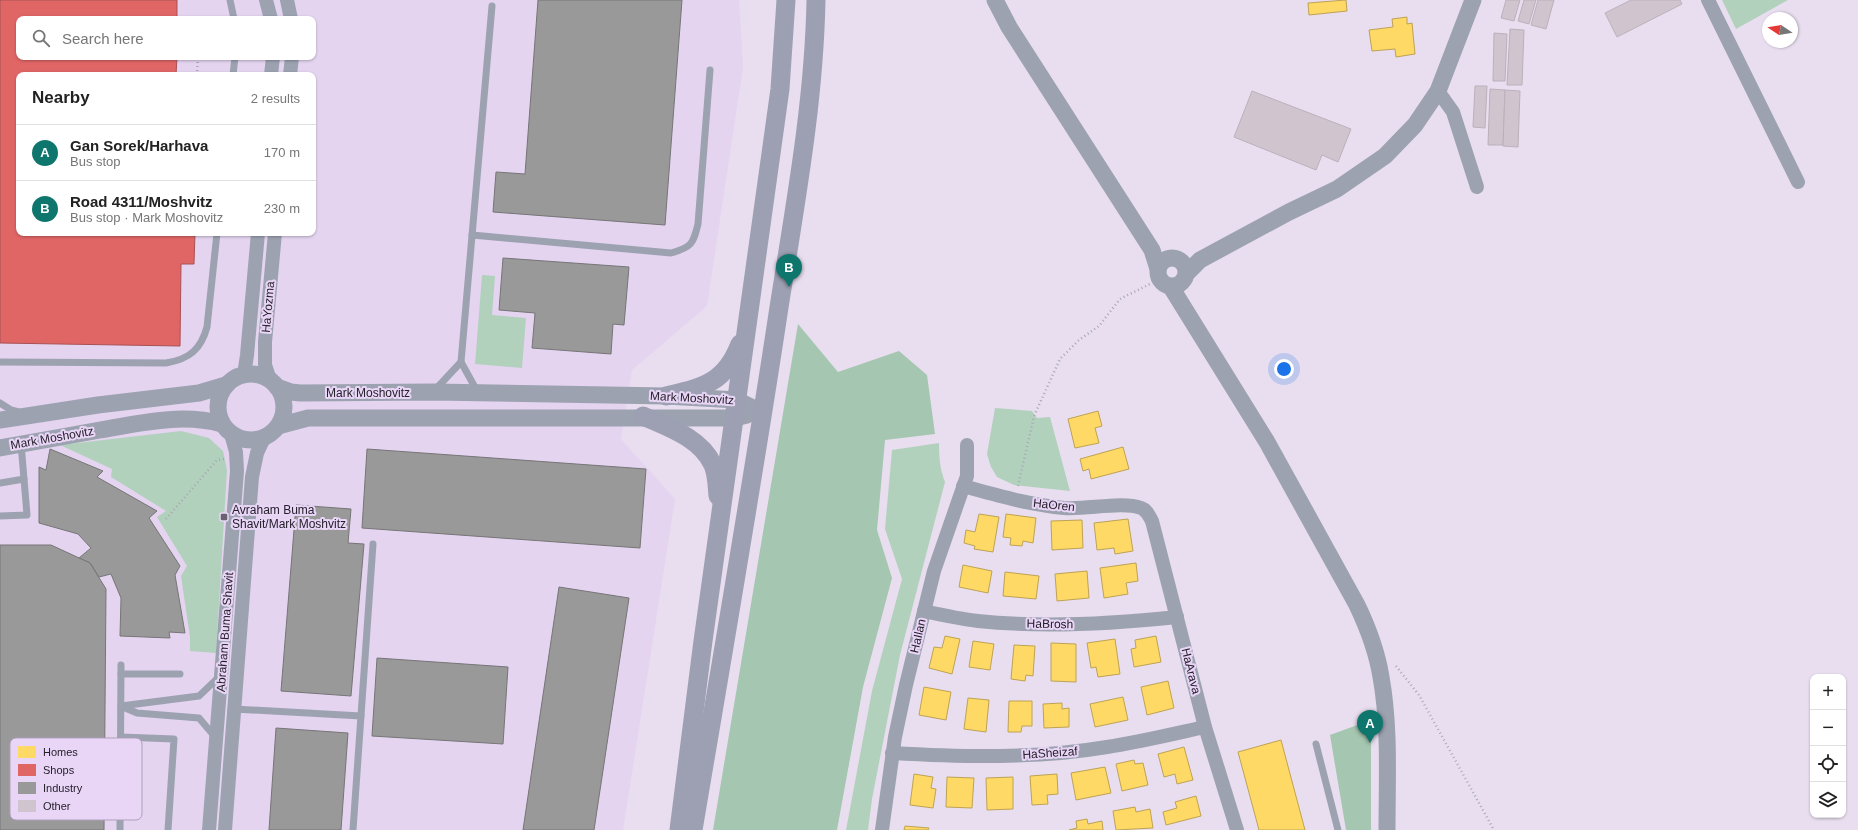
<!DOCTYPE html>
<meta charset="utf-8">
<style>
body{margin:0;font-family:Arial,sans-serif;background:#f6f6f6;color:#222}
.controls{position:absolute;right:12px;bottom:12px;display:grid;overflow:hidden;border-radius:8px;box-shadow:0 1px 3px #0004}
.controls button{width:36px;height:36px;display:grid;place-items:center;padding:0;border:0;border-bottom:1px solid #e0e0e0;background:#fff;color:#222;font:20px sans-serif}
.compass{position:absolute;left:1762px;top:12px;width:36px;height:36px;border-radius:50%;background:#fff;box-shadow:0 1px 3px #0004;rotate:282deg}
.you{position:absolute;left:1284px;top:369px;width:14px;height:14px;margin:-10px;border:3px solid #fff;border-radius:50%;background:#1a73e8;box-shadow:0 0 0 6px #1a73e833}
.badge{display:grid;place-items:center;width:26px;height:26px;border-radius:50%;background:#0f766e;color:#fff;font-size:13px;font-weight:700}
.pin{position:absolute;translate:-50% -33px;filter:drop-shadow(0 1px 2px #0008)}
.pin::after{content:'';position:absolute;top:21px;width:14px;height:12px;background:inherit;clip-path:polygon(0 0,100% 0,50% 100%)}
.list{margin:0;padding:0;list-style:none}
h2{display:flex;justify-content:space-between;align-items:center;height:52px;margin:0;padding:0 16px;font-size:17px}
h2 small{font-size:13px;font-weight:400;color:#767676}
.list li{display:grid;grid-template-columns:26px 1fr auto;gap:12px;align-items:center;box-sizing:border-box;height:56px;padding:0 16px;border-top:1px solid #e0e0e0}
.list b{display:block;font-size:15px;white-space:nowrap}
.list p{margin:0;font-size:13px;white-space:nowrap;color:#767676}
.list em{font-size:13px;font-style:normal;color:#767676}
.icon{flex:none;width:22px;height:22px;fill:none;stroke:currentColor;stroke-width:2;stroke-linecap:round;stroke-linejoin:round}
.map{position:relative;flex:none;width:1858px;height:830px;overflow:hidden}
.search{position:absolute;background:#fff;box-shadow:0 1px 3px #0004;left:16px;top:16px;width:300px;height:44px;display:flex;align-items:center;gap:10px;box-sizing:border-box;padding:0 14px;border-radius:8px;color:#767676;font-size:15px}
.panel{position:absolute;background:#fff;box-shadow:0 1px 3px #0004;left:16px;top:72px;width:300px;height:164px;border-radius:8px}
.map>svg:first-child{display:block}
</style>
<div class="map">
<svg width="1858" height="830" viewBox="0 0 1858 830">
<rect width="100%" height="100%" fill="#e8deef"/>
<path fill="#e4d4f0" fill-rule="evenodd" d="M0 0H739L743 67 707 306 632 370 621 439 675 499 623 830H0ZM19 19H313V57H19ZM19 75H313V233H19Z"/>
<g fill="#b2d1bc">
<path d="M1722 0H1788L1736 29Z"/>
<path d="M482 275 495 276 492 315 526 318 522 368 475 364Z"/>
<path d="M995 408 1032 411 1037 418 1050 417 1070 491 1014 485 997 477 991 467 987 454Z"/>
<path d="M181 431 209 438 223 451 227 470 216 653 190 651V637L181 576 187 566 157 517 166 511 111 477 112 469 60 445Z"/>
<path d="M939 443C939 458 940 469 945 482L900 655 872 799 868 830H846L872 691 902 579 885 529 892 450Z"/>
</g>
<g fill="#a5c6b0">
<path d="M798 324 838 372 899 351 927 375 935 434 885 440 877 530 892 578 863 687 837 830H713Z"/>
<path d="M1371 720V830H1346L1330 735Z"/>
</g>
<g fill="#ffd966" stroke="#bea254">
<path d="M1346 0 1347 11 1309 15 1308 3Z"/>
<path d="M1407 17V24L1412 23 1415 54 1396 57 1395 49 1372 51 1369 30 1393 27 1392 19Z"/>
<path d="M1098 411 1102 426 1095 428 1099 443 1075 448 1068 419Z"/>
<path d="M1123 447 1129 469 1091 479 1089 469 1083 471 1080 459Z"/>
<path d="M979 514 999 517 993 552 974 549 975 546 964 543 966 530 975 532Z"/>
<path d="M1006 514 1036 518 1033 543 1023 541 1022 546 1010 545 1011 538 1003 537Z"/>
<path d="M1128 519 1133 551 1115 554 1114 548 1097 550 1094 523Z"/>
<path d="M1082 520 1083 548 1052 550 1051 521Z"/>
<path d="M1136 563 1138 581 1126 583 1128 594 1104 598 1100 568Z"/>
<path d="M963 565 992 571 988 593 959 587Z"/>
<path d="M1087 571 1089 598 1057 601 1055 574Z"/>
<path d="M1005 572 1039 576 1036 599 1003 596Z"/>
<path d="M945 636 960 639 952 674 929 668 934 647 942 648Z"/>
<path d="M1156 636 1161 662 1134 667 1131 649 1136 648 1135 640Z"/>
<path d="M1115 639 1120 674 1098 677 1096 667 1091 668 1087 643Z"/>
<path d="M973 641 994 644 990 670 969 667Z"/>
<path d="M1051 643 1076 644V682L1051 681Z"/>
<path d="M1014 645 1035 646 1033 676 1026 675 1025 681 1011 679Z"/>
<path d="M1168 681 1174 708 1147 715 1141 687Z"/>
<path d="M924 687 951 692 946 720 919 715Z"/>
<path d="M1123 697 1128 720 1095 727 1090 704Z"/>
<path d="M968 698 989 700 986 732 964 729Z"/>
<path d="M1009 701H1032V726H1022L1021 732H1008Z"/>
<path d="M1062 703V709L1069 708V727L1044 728 1043 704Z"/>
<path d="M1281 740 1305 830H1259L1238 752Z"/>
<path d="M1184 747 1193 780 1177 784 1175 774 1164 777 1158 754Z"/>
<path d="M1134 760 1135 764 1143 763 1148 785 1122 791 1116 764Z"/>
<path d="M1105 767 1111 793 1076 800 1071 773Z"/>
<path d="M914 774 933 777 931 788 936 789 933 808 910 805Z"/>
<path d="M1057 774 1058 794 1047 795 1048 804 1032 805 1030 776Z"/>
<path d="M947 777 974 778 972 808 946 807Z"/>
<path d="M1013 777V809L987 810 986 778Z"/>
<path d="M1196 796 1201 816 1166 825 1163 812 1177 808 1175 802Z"/>
<path d="M1135 807 1136 812 1150 809 1153 828 1116 830 1113 811Z"/>
<path d="M1087 819 1088 824 1102 821 1103 830H1069L1077 828 1076 821Z"/>
<path d="M905 826 929 828 928 830H904Z"/>
</g>
<path fill="#e06666" stroke="#a85154" d="M0 0H177V19H19V57H177L176 75H19V233H195L194 264H181L180 346 0 343Z"/>
<g fill="#999" stroke="#767578">
<path d="M538 0H682L665 225 493 212 496 172 525 174Z"/>
<path d="M503 258 629 267 624 325 613 324 611 354 532 348 535 313 499 310Z"/>
<path d="M50 449 103 471 97 477 157 511 149 518 180 566 175 575 185 633 169 632 170 638 120 636 121 598 111 574 99 577 90 563 79 558 91 548 78 534 39 523V467L46 470Z"/>
<path d="M367 449 646 469 640 548 362 528Z"/>
<path d="M296 505 351 509 348 543 364 544 351 696 281 691Z"/>
<path d="M0 545H51L90 563 106 589 104 830H0Z"/>
<path d="M559 587 629 598 594 830H523Z"/>
<path d="M377 658 508 667 503 744 372 736Z"/>
<path d="M276 728 348 733 341 830H269Z"/>
</g>
<g fill="#d0c4cf" stroke="#bbb0bb">
<path d="M1506 0H1520L1514 21 1501 18Z"/>
<path d="M1524 0H1536L1529 24 1518 21Z"/>
<path d="M1538 0H1554L1546 29 1531 25Z"/>
<path d="M1631 0H1680L1682 4 1617 37 1605 13Z"/>
<path d="M1510 29 1524 30 1522 85H1507Z"/>
<path d="M1494 33 1507 34 1505 81H1493Z"/>
<path d="M1475 86H1487L1485 128 1473 127Z"/>
<path d="M1490 89 1505 90 1503 145H1488Z"/>
<path d="M1505 90 1520 91 1518 147 1503 146Z"/>
<path d="M1252 91 1351 129 1338 162 1322 155 1316 170 1234 137Z"/>
</g>
<g fill="none" stroke-linecap="round" stroke-linejoin="round">
<g stroke="#a7a7b5" stroke-width="2.5" stroke-dasharray="1 3" stroke-linecap="butt">
<path d="M197 75 198 57"/>
<path d="M1018 486 1034 416 1060 359 1079 340 1099 326 1120 299 1152 283"/>
<path d="M166 519 217 460 224 459"/>
<path d="M1396 666 1419 695 1494 830"/>
</g>
<g stroke="#9da2b1" stroke-width="7">
<path d="M230 0 234 19"/>
<path d="M233 75 235 57"/>
<path d="M472 235 671 253C692 247 693 244 698 224L710 70"/>
<path d="M0 362 166 363C190 359 201 349 207 327L217 233"/>
<path d="M434 391 461 362"/>
<path d="M477 391 461 362 492 6"/>
<path d="M0 403 11 410 19 412"/>
<path d="M21 444 24 479"/>
<path d="M0 483 24 479 27 515 0 516"/>
<path d="M121 674H180"/>
<path d="M121 706 199 696 220 676"/>
<path d="M123 707 137 713 199 718 216 738"/>
<path d="M234 709 361 716"/>
<path d="M121 737 174 739 168 830"/>
<path d="M1316 744 1338 830"/>
<path d="M120 830 121 665"/>
<path d="M353 830 373 544"/>
</g>
<g stroke="#9da2b1" stroke-width="14">
<path d="M266 0 271 19"/>
<path d="M287 0 291 19"/>
<path d="M1708 0 1798 182"/>
<path d="M271 75 273 57"/>
<path d="M290 75 292 57"/>
<path d="M1438 91 1453 112 1477 187"/>
<path d="M244 375 247 355 258 233"/>
<path d="M270 380 265 365V342L275 233"/>
<path d="M963 486C996 495 1030 505 1064 508 1086 510 1122 501 1141 508 1147 510 1149 516 1152 521L1205 727 1237 830"/>
<path d="M924 611C942 615 960 619 978 621 1044 628 1111 624 1177 617"/>
<path d="M892 753C963 757 1036 759 1107 747 1140 742 1173 734 1205 727"/>
<path d="M209 830 237 471 236 452 231 434"/>
<path d="M225 830 252 477 257 453 264 438"/>
<path d="M882 830 895 737 906 685 934 571 967 476V445"/>
</g>
<g stroke="#9da2b1" stroke-width="17">
<path d="M995 0 1009 27 1152 250 1158 269"/>
<circle cx="1172" cy="272" r="14"/>
<path d="M1187 273 1200 260 1289 212 1337 189 1385 156 1415 125 1438 91 1473 0"/>
<path d="M1171 287 1267 442 1357 605C1368 628 1377 652 1381 677 1390 727 1387 780 1387 830"/>
<circle cx="251" cy="407" r="33"/>
<path d="M277 387 291 392 300 393 433 392 666 396 737 400 763 413"/>
<path d="M0 420 98 405 199 393 226 385"/>
<path d="M278 426 308 418H735L747 415"/>
<path d="M0 448C33 442 67 436 100 430 140 423 182 413 222 424"/>
</g>
<g stroke="#9da0b2" stroke-width="19">
<path d="M666 396C704 387 725 383 740 344"/>
<path d="M643 416C668 427 701 438 713 465 717 474 717 485 718 496"/>
<path d="M679 830 703 641 780 89 786 0"/>
<path d="M693 830C722 658 752 486 778 314 794 210 814 106 816 0"/>
</g>
</g>
<rect fill="#6a6270" stroke="#e9d6f7" stroke-width="1.5" x="220" y="513" width="8" height="8" rx="2"/>
<g text-anchor="middle" dominant-baseline="central" stroke-width="4" stroke-linejoin="round" paint-order="stroke">
<g font-size="12" fill="#26202b" stroke="#e9d6f7">
<text transform="translate(268 307) rotate(-85)">HaYozma</text>
<text x="368" y="393">Mark Moshovitz</text>
<text transform="translate(692 398) rotate(3)">Mark Moshovitz</text>
<text transform="translate(52 438) rotate(-10)">Mark Moshovitz</text>
<text transform="translate(1054 505) rotate(6)">HaOren</text>
<text transform="translate(1050 624) rotate(1)">HaBrosh</text>
<text transform="translate(225 632) rotate(-86)">Abraham Buma Shavit</text>
<text transform="translate(918 636) rotate(-77)">HaIlan</text>
<text transform="translate(1191 671) rotate(76)">HaArava</text>
<text transform="translate(1050 753) rotate(-4)">HaSheizaf</text>
</g>
<g font-size="12" fill="#26202b" stroke="#e9d6f7" text-anchor="start">
<text x="232" y="510">Avraham Buma<tspan x="232" dy="14">Shavit/Mark Moshvitz</tspan></text>
</g>
</g>
<rect x="10" y="738" width="132" height="82" rx="6" fill="#e9d6f7" stroke="#ae9fba" stroke-width="1"/>
<rect x="18" y="746" width="18" height="12" fill="#ffd966"/>
<rect x="18" y="764" width="18" height="12" fill="#e06666"/>
<rect x="18" y="782" width="18" height="12" fill="#999"/>
<rect x="18" y="800" width="18" height="12" fill="#d0c4cf"/>
<g font-size="11" fill="#26202b">
<text x="43" y="756">Homes</text>
<text x="43" y="774">Shops</text>
<text x="43" y="792">Industry</text>
<text x="43" y="810">Other</text>
</g>
</svg>
<div class="controls">
<button>+</button>
<button>−</button>
<button><svg class="icon" aria-label="locate" viewBox="0 0 24 24"><circle cx="12" cy="12" r="6"/><path d="M12 2v4M12 18v4M2 12h4M18 12h4"/></svg></button>
<button><svg class="icon" aria-label="layers" viewBox="0 0 24 24"><path d="M12 4l9 5-9 5-9-5zM3 14l9 5 9-5"/></svg></button>
</div>
<svg class="compass" viewBox="-18 -18 36 36"><path d="M0-13l5 13h-10z" fill="#e53935"/><path d="M0 13l5-13h-10z" fill="#767676"/></svg>
<div class="you"></div>
<div class="pin badge" style="left:1370px;top:743px">A</div>
<div class="pin badge" style="left:789px;top:287px">B</div>
<div class="search"><svg class="icon" aria-label="search" viewBox="0 0 24 24"><circle cx="10" cy="10" r="6"/><path d="M15 15l6 6"/></svg>Search here</div>
<section class="panel">
<h2>Nearby<small>2 results</small></h2>
<ul class="list">
<li><span class="badge">A</span><div><b>Gan Sorek/Harhava</b><p>Bus stop</p></div><em>170 m</em></li>
<li><span class="badge">B</span><div><b>Road 4311/Moshvitz</b><p>Bus stop · Mark Moshovitz</p></div><em>230 m</em></li>
</ul>
</section>
</div>
